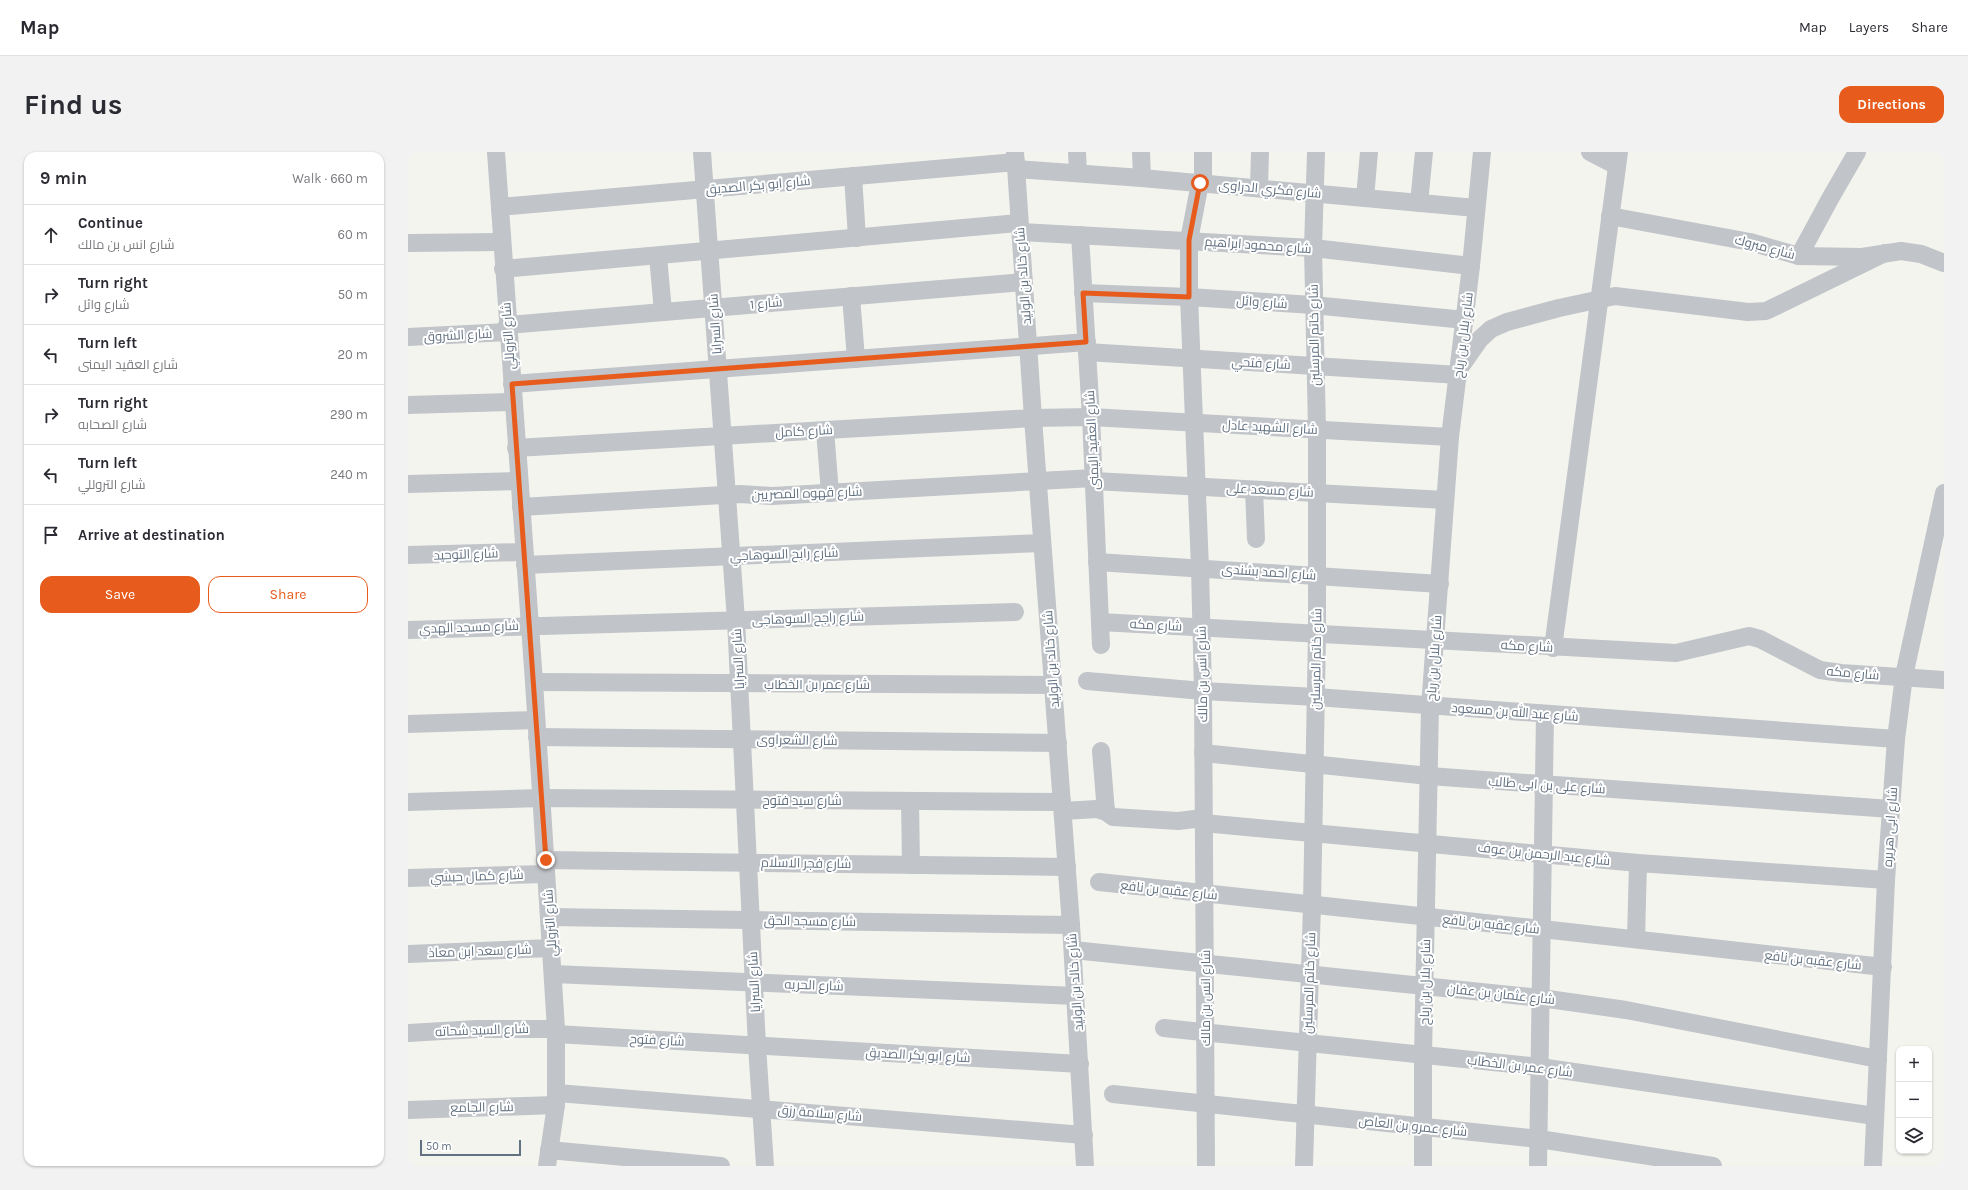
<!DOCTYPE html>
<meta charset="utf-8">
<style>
body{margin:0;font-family:Karla,Cairo,sans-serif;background:#f2f2f3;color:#2b2b33}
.controls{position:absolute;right:12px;bottom:12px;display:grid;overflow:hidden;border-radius:8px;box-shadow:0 1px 3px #0004}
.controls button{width:36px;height:36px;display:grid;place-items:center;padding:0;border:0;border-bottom:1px solid #e1e1e2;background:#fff;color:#2b2b33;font:20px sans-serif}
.scale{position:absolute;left:12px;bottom:10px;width:101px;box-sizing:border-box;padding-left:4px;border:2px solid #627181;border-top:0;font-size:11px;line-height:14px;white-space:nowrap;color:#627181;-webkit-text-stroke:3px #fff;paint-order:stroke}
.stop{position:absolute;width:12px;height:12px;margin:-9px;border:3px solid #e75c1c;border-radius:50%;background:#fff}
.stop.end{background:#e75c1c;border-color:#fff;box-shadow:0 1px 4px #0008}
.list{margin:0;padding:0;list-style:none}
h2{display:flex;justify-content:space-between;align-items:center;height:52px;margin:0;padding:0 16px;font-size:17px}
h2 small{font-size:13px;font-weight:400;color:#7c7c81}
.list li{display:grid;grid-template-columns:26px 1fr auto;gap:12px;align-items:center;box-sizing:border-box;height:60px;padding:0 16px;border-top:1px solid #e1e1e2}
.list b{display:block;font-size:15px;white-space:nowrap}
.list p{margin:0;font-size:13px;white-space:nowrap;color:#7c7c81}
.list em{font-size:13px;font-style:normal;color:#7c7c81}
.actions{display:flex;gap:8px;padding:12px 16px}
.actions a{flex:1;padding:9px 0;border:1px solid #e75c1c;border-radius:12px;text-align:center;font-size:14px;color:#e75c1c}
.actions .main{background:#e75c1c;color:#fff}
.icon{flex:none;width:22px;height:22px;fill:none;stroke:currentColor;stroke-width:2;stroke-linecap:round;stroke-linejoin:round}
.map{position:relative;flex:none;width:1536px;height:1014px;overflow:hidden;border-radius:12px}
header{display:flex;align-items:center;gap:24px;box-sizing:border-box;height:56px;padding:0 20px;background:#fff;border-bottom:1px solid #e1e1e2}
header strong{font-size:19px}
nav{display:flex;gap:22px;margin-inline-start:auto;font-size:14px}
.intro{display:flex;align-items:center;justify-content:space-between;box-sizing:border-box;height:96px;padding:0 24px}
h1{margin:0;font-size:28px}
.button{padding:10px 18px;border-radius:12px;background:#e75c1c;color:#fff;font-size:14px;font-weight:700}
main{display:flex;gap:24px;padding:0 24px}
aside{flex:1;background:#fff;border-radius:12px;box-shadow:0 1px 3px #0004}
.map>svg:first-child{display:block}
</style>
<header>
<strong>Map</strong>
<nav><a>Map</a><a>Layers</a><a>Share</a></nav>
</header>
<div class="intro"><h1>Find us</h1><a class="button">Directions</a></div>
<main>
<aside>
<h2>9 min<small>Walk · 660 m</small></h2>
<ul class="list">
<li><svg class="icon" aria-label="ahead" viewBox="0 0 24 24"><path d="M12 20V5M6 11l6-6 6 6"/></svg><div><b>Continue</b><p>شارع انس بن مالك</p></div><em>60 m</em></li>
<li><svg class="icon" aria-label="right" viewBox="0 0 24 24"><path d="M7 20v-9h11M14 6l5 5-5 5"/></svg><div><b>Turn right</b><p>شارع وائل</p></div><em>50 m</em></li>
<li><svg class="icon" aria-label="left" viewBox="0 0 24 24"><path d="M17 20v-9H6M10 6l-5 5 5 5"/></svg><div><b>Turn left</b><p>شارع العقيد اليمنى</p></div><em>20 m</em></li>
<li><svg class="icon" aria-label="right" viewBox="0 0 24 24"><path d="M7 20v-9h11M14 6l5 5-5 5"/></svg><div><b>Turn right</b><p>شارع الصحابه</p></div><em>290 m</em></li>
<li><svg class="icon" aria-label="left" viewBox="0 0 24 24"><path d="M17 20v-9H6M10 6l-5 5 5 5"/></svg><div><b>Turn left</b><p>شارع التروللي</p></div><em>240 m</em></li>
<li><svg class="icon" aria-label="arrive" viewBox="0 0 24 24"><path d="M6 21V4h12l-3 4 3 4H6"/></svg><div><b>Arrive at destination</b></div></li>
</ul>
<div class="actions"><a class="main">Save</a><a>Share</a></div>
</aside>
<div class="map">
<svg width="1536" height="1014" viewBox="0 0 1536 1014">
<rect width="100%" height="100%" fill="#f4f4ef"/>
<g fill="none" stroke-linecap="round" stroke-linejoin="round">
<g stroke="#c1c4c8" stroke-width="18">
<path d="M88 0 126 530 148 877V953L139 1014"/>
<path d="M294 0 328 468 349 894 357 1014"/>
<path d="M607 0 625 266 663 773 677 1014"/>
<path d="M669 0 670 21"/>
<path d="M733 0 734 26"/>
<path d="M795 0V31"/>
<path d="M1182 0 1209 14"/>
<path d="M608 17 734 26 1068 56"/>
<path d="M445 24 449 86"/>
<path d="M792 31 781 88V145L792 416 795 539 798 1014"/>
<path d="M851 36 852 0"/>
<path d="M957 46 961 0"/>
<path d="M1011 51 1016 0"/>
<path d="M92 55 608 10"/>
<path d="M1202 64 1342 90 1391 104 1454 105 1493 99 1513 102 1536 111"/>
<path d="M613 80 905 96 1063 114"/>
<path d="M672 83 683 265 693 493"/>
<path d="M0 91 94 90"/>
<path d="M250 104 255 160"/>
<path d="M1391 104 1423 45 1449 0"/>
<path d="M95 117 611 71"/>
<path d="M675 141 781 145 905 153 1057 168"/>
<path d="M443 144 448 207"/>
<path d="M99 173 616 130"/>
<path d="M0 185 100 180"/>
<path d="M679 200 1051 223"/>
<path d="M1053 214 1072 187 1083 177 1099 170 1151 156 1207 144 1340 160 1358 159 1477 101"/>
<path d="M104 232 679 190"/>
<path d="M0 253 105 250"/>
<path d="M417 278 422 341"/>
<path d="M108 296 625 266 683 265 1042 285"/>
<path d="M686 329 1037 348"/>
<path d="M0 332 111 329"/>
<path d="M846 338 848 387"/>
<path d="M113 355 332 342 364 344 686 326"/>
<path d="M0 403 116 400"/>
<path d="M689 410 1032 432"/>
<path d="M117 413 634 391"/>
<path d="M692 470 1268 501 1341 484 1352 487 1412 518 1433 521 1536 528"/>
<path d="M0 478 607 460"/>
<path d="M1145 496 1211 0"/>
<path d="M679 529 795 539 908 545 1488 587"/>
<path d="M126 530 645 533"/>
<path d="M0 572 128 568"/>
<path d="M129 585 650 591"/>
<path d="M693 599 698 660"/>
<path d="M795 601 1021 624 1483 657"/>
<path d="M502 649 503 713"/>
<path d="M0 650 133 646 654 650"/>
<path d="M655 659 689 657 698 660 705 665 770 669 795 666"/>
<path d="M795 671 1230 711 1478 728"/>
<path d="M137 708 659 715"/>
<path d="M0 726 138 722"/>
<path d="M691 730 1134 777 1475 815"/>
<path d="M141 765 663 773"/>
<path d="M1228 787 1230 711"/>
<path d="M665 798 1133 846 1218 858 1470 907"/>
<path d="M0 802 143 796"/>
<path d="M145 822 668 844"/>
<path d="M756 876 1132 915 1467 964"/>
<path d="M0 881 69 877H148"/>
<path d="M148 882 672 912"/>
<path d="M149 941 676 983"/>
<path d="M705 942 1131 987 1305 1014"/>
<path d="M0 958 148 953"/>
<path d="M141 998 313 1014"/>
<path d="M896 1014 904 753 909 482V277L905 96 908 0"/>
<path d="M1015 1014V903L1022 555 1042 285 1063 114 1074 0"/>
<path d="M1130 1014 1137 562"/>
<path d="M1465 1014 1478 728 1488 587 1496 524 1536 341"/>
</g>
</g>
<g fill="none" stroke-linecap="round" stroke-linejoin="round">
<path stroke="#e75c1c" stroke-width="5" d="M138 708 104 232 678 190 675 141 781 145V88L792 31"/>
</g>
<g text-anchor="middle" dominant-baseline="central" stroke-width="4" stroke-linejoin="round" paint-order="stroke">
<g font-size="13" fill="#627181" stroke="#fff">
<text transform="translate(350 33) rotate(-5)">شارع ابو بكر الصديق</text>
<text transform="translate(862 37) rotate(5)">شارع فكري الدراوى</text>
<text transform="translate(850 93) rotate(4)">شارع محمود ابراهيم</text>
<text transform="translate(1357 95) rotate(15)">شارع مبروك</text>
<text transform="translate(615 124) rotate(-94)">شارع خالد بن الوليد</text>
<text transform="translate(854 150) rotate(4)">شارع وائل</text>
<text transform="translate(358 151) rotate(-5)">شارع 1</text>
<text transform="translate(307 172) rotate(-94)">شارع السرايا</text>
<text transform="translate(50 183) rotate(-3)">شارع الشروق</text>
<text transform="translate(906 183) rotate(-91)">شارع خاتم المرسلين</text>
<text transform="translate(1055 183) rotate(-83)">شارع بلال بن رباح</text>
<text transform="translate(100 184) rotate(-94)">شارع التروللي</text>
<text transform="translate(853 211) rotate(3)">شارع فتحي</text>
<text transform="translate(862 275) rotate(3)">شارع الشهيد عادل</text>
<text transform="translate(396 279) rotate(-3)">شارع كامل</text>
<text transform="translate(684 288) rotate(-93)">شارع العقيد اليمنى</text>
<text transform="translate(862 338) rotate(3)">شارع مسعد على</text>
<text transform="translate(399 341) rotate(-2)">شارع قهوه المصريين</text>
<text transform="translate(58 402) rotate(-2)">شارع التوحيد</text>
<text transform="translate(376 402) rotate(-2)">شارع رابح السوهاجي</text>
<text transform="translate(861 420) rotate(4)">شارع احمد بشندى</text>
<text transform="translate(400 466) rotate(-2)">شارع راجح السوهاجى</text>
<text transform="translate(748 473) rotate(3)">شارع مكه</text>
<text transform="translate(61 475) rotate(-2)">شارع مسجد الهدي</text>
<text transform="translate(1119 494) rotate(3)">شارع مكه</text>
<text transform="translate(1026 506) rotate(-86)">شارع بلال بن رباح</text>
<text transform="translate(330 507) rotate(-93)">شارع السرايا</text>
<text transform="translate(643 507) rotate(-94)">شارع خالد بن الوليد</text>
<text transform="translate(908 507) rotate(-89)">شارع خاتم المرسلين</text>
<text transform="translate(1445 521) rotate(5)">شارع مكه</text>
<text transform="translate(794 522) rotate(-91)">شارع انس بن مالك</text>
<text x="409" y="532">شارع عمر بن الخطاب</text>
<text transform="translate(1107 560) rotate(4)">شارع عبد الله بن مسعود</text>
<text transform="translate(389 588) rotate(1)">شارع الشعراوى</text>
<text transform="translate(1139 633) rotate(4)">شارع على بن ابى طالب</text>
<text x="394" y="648">شارع سيد فتوح</text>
<text transform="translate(1482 675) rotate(-86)">شارع ابى هريره</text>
<text transform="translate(1136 702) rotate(6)">شارع عبد الرحمن بن عوف</text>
<text transform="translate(398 711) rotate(1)">شارع فجر الاسلام</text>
<text transform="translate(69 724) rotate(-2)">شارع كمال حبشي</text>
<text transform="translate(761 738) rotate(6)">شارع عقبه بن نافع</text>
<text transform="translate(402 769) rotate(1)">شارع مسجد الحق</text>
<text transform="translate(142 771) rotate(-94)">شارع التروللي</text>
<text transform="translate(1083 772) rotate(6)">شارع عقبه بن نافع</text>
<text transform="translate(72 799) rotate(-2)">شارع سعد ابن معاذ</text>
<text transform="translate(1405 808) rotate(6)">شارع عقبه بن نافع</text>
<text transform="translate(346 830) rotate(-93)">شارع السرايا</text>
<text transform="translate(667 830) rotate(-94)">شارع خالد بن الوليد</text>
<text transform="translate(1017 830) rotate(-89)">شارع بلال بن رباح</text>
<text transform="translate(901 831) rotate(-88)">شارع خاتم المرسلين</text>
<text transform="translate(406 833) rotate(2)">شارع الحريه</text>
<text transform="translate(1093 842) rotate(6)">شارع عثمان بن عفان</text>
<text transform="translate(797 846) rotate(-90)">شارع انس بن مالك</text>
<text transform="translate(74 878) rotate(-2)">شارع السيد شحاته</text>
<text transform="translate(249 888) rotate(3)">شارع فتوح</text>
<text transform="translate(510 903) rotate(3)">شارع ابو بكر الصديق</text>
<text transform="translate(1112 914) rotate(7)">شارع عمر بن الخطاب</text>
<text transform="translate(74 955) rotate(-1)">شارع الجامع</text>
<text transform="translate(412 961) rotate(5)">شارع سلامة رزق</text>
<text transform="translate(1005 974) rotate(6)">شارع عمرو بن العاص</text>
</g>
</g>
</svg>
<div class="controls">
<button>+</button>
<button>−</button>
<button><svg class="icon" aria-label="layers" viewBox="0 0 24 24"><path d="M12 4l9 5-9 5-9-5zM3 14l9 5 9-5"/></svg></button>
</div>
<div class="scale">50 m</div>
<div class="stop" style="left:792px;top:31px"></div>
<div class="stop end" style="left:138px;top:708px"></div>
</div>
</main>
